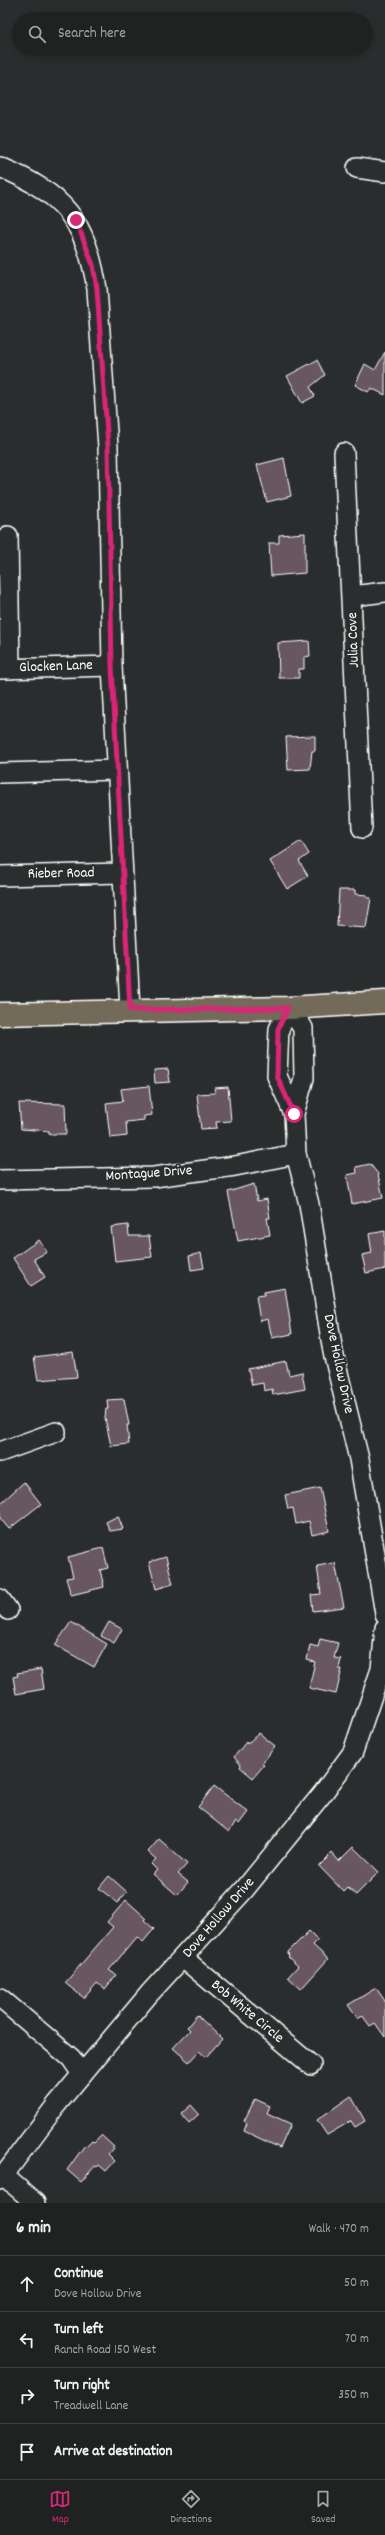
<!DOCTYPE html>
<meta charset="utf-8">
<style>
body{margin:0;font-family:Dekko,sans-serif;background:#2d2f2f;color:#f1f3f6}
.stop{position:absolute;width:12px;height:12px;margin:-9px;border:3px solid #db2777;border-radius:50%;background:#fff}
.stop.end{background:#db2777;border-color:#fff;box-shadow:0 1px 4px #0008}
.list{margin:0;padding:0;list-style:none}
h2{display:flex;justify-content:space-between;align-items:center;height:52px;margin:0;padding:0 16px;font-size:17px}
h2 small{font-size:13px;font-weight:400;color:#a2a4a5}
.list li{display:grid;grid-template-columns:26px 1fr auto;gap:12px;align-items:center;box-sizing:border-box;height:56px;padding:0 16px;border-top:1px solid #3d3f40}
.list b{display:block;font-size:15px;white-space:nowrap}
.list p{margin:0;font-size:13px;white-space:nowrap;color:#a2a4a5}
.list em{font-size:13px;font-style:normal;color:#a2a4a5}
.icon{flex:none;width:22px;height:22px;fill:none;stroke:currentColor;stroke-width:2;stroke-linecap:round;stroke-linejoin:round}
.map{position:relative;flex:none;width:385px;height:2203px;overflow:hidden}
.search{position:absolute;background:#202222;box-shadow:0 2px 6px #0003;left:12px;right:12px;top:12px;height:44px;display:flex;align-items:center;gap:10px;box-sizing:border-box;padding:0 14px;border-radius:22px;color:#a2a4a5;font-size:15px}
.sheet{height:276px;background:#202222}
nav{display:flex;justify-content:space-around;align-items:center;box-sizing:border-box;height:56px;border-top:1px solid #3d3f40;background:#202222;font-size:11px;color:#a2a4a5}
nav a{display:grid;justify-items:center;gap:2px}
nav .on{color:#db2777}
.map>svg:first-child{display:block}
</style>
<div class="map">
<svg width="385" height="2203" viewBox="0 0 385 2203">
<rect width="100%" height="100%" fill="#2a2d2e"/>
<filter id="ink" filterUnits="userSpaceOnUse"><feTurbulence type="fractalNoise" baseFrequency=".025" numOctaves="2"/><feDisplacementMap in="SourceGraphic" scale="8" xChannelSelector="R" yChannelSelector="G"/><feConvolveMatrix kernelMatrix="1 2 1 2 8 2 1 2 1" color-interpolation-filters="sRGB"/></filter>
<g filter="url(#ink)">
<g fill="#675660" stroke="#fff">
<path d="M385 352V395L371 388 368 392 355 385 365 364 375 370Z"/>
<path d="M317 360 325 375 310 387 315 396 302 403 287 376Z"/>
<path d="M284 458 291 496 267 502 257 465Z"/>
<path d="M305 533V573L271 576 269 543H279V535Z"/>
<path d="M309 641 310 656 304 657V669H299V678H279L278 643Z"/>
<path d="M315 736V751H312L310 769 288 770 286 737Z"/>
<path d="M301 841 309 854 299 861 308 876 287 889 270 861Z"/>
<path d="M339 890H355V894L367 895V898H371L366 928 337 926Z"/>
<path d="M168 1069 170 1082 155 1083 154 1070Z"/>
<path d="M149 1086 152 1115 144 1116V1120L126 1122 127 1136 110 1138 106 1103 123 1101 121 1089Z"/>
<path d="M228 1087 231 1121 216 1122 217 1128 201 1129 197 1094 215 1093 214 1088Z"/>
<path d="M19 1103 65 1104 66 1134H49V1131L21 1129Z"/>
<path d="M370 1164 378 1174 383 1198 352 1204 347 1175 357 1173 356 1167Z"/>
<path d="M254 1184 257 1201 267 1199 270 1218H267L270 1235 238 1241 228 1192Z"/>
<path d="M128 1225 129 1236H149L152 1257 115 1261 111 1227Z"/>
<path d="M385 1231V1269L366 1273 362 1255 372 1253 369 1234Z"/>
<path d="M39 1240 47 1252 34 1259 45 1277 31 1286 13 1258Z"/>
<path d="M201 1253 204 1268 191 1270 189 1256Z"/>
<path d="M285 1288 292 1334 272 1338 268 1319 260 1321 256 1296 264 1295V1292Z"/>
<path d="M73 1352 77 1377 38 1380 34 1357Z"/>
<path d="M286 1361 289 1375 302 1372 305 1389 273 1395 272 1389 264 1391 263 1383 252 1385 248 1369Z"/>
<path d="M124 1399 129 1425H127L129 1444 111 1446 105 1418 106 1409H108L107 1400Z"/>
<path d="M24 1482 41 1504 9 1529 0 1518V1504Z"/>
<path d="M320 1488 329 1531 312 1535 309 1521 296 1524 293 1508 288 1509 285 1495Z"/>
<path d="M118 1516 123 1529 110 1531 106 1522Z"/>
<path d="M103 1548 108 1568 100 1570 104 1587 71 1595 66 1578 73 1577 68 1557Z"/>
<path d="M166 1557 173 1584 156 1589 149 1562Z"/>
<path d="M335 1563 344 1607 313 1611 311 1595 321 1594 317 1566Z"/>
<path d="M71 1622 107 1644 94 1667 55 1645Z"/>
<path d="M109 1622 122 1629 114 1643 101 1636Z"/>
<path d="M320 1639 338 1643 334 1658 341 1659 339 1669H342L336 1694 309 1688 315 1662 307 1660 310 1645 318 1647Z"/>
<path d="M41 1669 44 1689 16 1694 13 1677 18 1676 17 1673Z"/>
<path d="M259 1733 275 1746 262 1764 264 1765 253 1778 240 1767 241 1765 234 1757 246 1742 247 1744Z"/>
<path d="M214 1786 248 1812 239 1824 236 1821 229 1832 198 1807Z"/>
<path d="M159 1839 187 1864 178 1874 188 1882 177 1895 153 1874 157 1870 151 1864 156 1859 148 1852Z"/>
<path d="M353 1847 379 1872 356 1895 348 1888 344 1892 319 1866 332 1853 339 1861Z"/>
<path d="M109 1876 127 1892 117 1903 99 1888Z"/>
<path d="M126 1900 146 1918 144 1920 154 1929 143 1942 137 1937 109 1970 116 1975 105 1989 97 1983 84 1998 65 1983 113 1927 107 1922Z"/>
<path d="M309 1931 318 1940 313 1945 328 1959 301 1989 288 1977 298 1966 289 1958 288 1952Z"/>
<path d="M376 1988 385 2001V2037L375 2023 370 2026 362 2015 358 2019 348 2005Z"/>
<path d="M197 2015 222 2039 206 2057 199 2051 189 2062 173 2048 190 2030 187 2027Z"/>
<path d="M351 2096 365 2121 355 2127 351 2121 327 2135 317 2120Z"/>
<path d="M255 2099 270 2106 267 2113 291 2124 280 2148 244 2131 247 2123 244 2121Z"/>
<path d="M191 2105 199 2114 189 2123 181 2114Z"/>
<path d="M101 2135 114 2147 108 2154 115 2161 106 2171 99 2165 97 2167 95 2166 81 2182 67 2170 85 2145 87 2146 92 2141 94 2142Z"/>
</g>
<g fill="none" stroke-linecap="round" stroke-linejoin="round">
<defs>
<g id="minor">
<path d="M0 167C64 194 86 220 97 289L108 447 112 666 130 1010"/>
<path d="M357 168 385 172"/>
<path d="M344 453 362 828"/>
<path d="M8 536 10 669"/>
<path d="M352 596 385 592"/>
<path d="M0 669 112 666"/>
<path d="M0 773 117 770"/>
<path d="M0 876 122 873"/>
<path d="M294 1114 304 1078 303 1028 289 1008 279 1029 277 1076 294 1114 296 1154 309 1204 333 1352 359 1459 385 1614"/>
<path d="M0 1180 154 1177 235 1166 296 1154"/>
<path d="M0 1452 56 1432"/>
<path d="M0 1599 8 1610"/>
<path d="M183 1958 311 2065"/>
<path d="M0 1998 71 2058 82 2074"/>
<path d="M4 2176 35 2203"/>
<path d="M0 2180 57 2104 149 1994 244 1890 323 1793 353 1752 381 1669 385 1628"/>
</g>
<path id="major" d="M0 1014 289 1008 385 1002"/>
</defs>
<use href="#minor" stroke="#fff" stroke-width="22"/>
<use href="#major" stroke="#fff" stroke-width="25"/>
<use href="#minor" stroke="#2a2d2e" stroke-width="19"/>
<use href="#major" stroke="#736b5a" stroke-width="22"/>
</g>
</g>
<g fill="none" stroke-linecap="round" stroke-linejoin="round" filter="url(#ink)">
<path stroke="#db2777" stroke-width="5" d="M76 220 93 265 97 289 108 447 112 666 130 1010 288 1008 278 1029 277 1076 294 1114"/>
</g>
<g text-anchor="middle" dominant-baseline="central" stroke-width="4" stroke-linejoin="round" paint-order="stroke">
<g font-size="15" fill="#fff" stroke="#2a2d2e">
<text transform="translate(354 640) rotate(-92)">Julia Cove</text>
<text transform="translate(56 667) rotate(-2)">Glocken Lane</text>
<text transform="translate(61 874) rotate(-1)">Rieber Road</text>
<text transform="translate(149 1174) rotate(-4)">Montague Drive</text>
<text transform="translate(338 1364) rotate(78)">Dove Hollow Drive</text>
<text transform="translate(219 1918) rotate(-49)">Dove Hollow Drive</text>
<text transform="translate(247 2012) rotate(40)">Bob White Circle</text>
</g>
</g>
</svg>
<div class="stop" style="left:294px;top:1114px"></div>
<div class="stop end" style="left:76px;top:220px"></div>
<div class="search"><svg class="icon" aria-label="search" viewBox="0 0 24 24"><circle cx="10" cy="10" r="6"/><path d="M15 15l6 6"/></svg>Search here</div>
</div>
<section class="sheet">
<h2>6 min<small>Walk · 470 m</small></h2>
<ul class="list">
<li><svg class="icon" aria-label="ahead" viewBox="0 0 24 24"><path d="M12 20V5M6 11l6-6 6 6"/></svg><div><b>Continue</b><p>Dove Hollow Drive</p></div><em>50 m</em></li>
<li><svg class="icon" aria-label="left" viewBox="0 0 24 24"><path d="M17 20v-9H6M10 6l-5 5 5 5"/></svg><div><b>Turn left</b><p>Ranch Road 150 West</p></div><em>70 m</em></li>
<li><svg class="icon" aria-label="right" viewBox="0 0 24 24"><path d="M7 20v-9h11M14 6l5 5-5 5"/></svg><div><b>Turn right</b><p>Treadwell Lane</p></div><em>350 m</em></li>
<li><svg class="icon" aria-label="arrive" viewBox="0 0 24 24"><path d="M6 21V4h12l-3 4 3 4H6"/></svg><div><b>Arrive at destination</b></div></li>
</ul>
</section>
<nav>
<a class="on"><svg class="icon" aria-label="map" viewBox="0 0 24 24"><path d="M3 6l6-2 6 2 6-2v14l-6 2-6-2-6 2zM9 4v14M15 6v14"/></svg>Map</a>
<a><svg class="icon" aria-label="directions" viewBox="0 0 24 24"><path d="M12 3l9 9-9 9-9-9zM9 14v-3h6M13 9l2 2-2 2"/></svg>Directions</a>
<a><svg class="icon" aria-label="saved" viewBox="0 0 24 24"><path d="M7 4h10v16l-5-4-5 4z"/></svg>Saved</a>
</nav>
